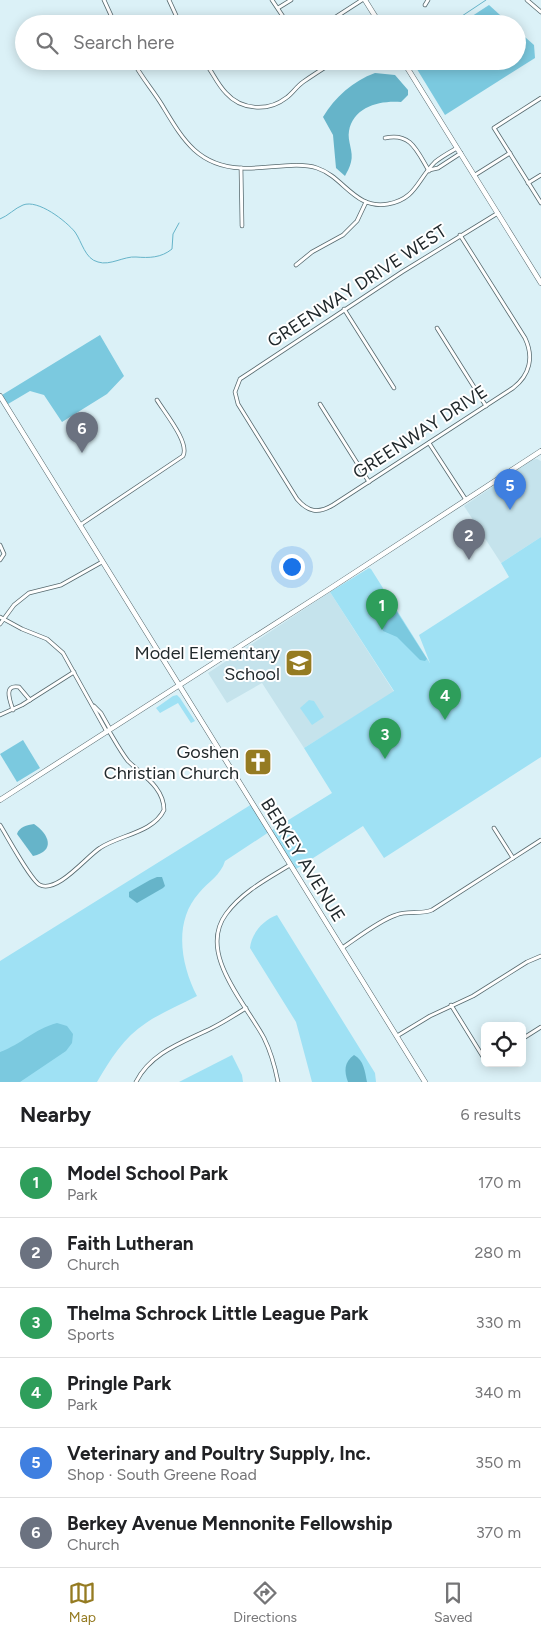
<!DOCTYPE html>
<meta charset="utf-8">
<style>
body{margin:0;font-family:Figtree,sans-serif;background:#f6f6f6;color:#202124}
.controls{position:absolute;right:15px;bottom:15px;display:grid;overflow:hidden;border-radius:8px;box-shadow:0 2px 12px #0003}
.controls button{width:45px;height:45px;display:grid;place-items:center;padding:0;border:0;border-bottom:1px solid #e0e0e0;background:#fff;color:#202124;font:25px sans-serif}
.you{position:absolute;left:291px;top:566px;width:18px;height:18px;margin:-12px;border:4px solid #fff;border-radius:50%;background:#1a73e8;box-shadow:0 0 0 8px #1a73e833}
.badge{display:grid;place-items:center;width:32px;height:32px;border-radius:50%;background:#957b22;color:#fff;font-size:16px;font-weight:700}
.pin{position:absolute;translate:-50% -41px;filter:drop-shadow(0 1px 2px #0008)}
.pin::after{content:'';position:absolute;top:26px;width:18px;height:15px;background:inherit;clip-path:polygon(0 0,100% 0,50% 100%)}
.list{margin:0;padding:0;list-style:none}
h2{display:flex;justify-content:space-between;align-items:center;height:65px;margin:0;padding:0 20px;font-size:21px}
h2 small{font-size:16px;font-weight:400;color:#757577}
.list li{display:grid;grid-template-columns:32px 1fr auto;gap:15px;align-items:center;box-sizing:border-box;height:70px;padding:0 20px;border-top:1px solid #e0e0e0}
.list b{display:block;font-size:19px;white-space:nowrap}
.list p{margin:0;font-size:16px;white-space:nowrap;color:#757577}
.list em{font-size:16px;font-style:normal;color:#757577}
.icon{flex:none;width:28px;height:28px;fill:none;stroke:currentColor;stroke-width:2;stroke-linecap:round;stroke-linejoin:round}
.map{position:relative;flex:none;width:541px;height:1082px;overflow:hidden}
.search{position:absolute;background:#fff;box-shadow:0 2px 12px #0003;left:15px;right:15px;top:15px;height:55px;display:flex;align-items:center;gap:12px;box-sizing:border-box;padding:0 18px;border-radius:28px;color:#757577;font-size:19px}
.sheet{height:485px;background:#fff}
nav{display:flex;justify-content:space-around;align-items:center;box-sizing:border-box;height:70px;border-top:1px solid #e0e0e0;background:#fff;font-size:14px;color:#757577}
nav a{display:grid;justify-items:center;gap:2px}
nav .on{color:#957b22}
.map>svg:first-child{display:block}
</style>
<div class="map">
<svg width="541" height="1082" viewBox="0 0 541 1082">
<rect width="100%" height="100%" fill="#dbf1f7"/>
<g fill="#c5e3ec">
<path d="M537 459 541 461V537L501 563 464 506 532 460Z"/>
<path d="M330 592 394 692 304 748 262 683 227 703 208 673Z"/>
</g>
<g fill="#9fe1f4">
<path d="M541 537V757L384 858 363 826 293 871 269 832 225 861C221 875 208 882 199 893 173 922 181 965 197 996 180 1005 162 1012 146 1023 124 1037 110 1060 97 1082H0V961L252 804 269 832 332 793 304 748 394 691 330 592 369 568 371 569 430 663 419 635 509 577 501 563Z"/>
<path d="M177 695 180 698 195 721 191 723 178 703 160 713 156 708 173 696Z"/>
<path d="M309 700 314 701 324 717 312 725 300 708Z"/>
<path d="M277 915 375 1073 376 1082H312L296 1022 250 948C251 934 263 920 277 915Z"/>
<path d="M232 1055 242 1075 243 1082H179Z"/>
</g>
<g fill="#7bc9df">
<path d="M489 5 510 24H460Z"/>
<path d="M517 30 534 45 535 58 445 115 412 61H517Z"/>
<path d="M100 335 124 376 107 394 62 422 44 395 30 391 8 404 2 395Z"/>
<path d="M391 610 397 612 427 659 425 661 420 660 397 637 383 631 380 618 381 612Z"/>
<path d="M23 740 40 768 17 782 0 754Z"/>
<path d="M57 1023 67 1026 73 1034 72 1043 66 1051 20 1082H0V1052C22 1044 34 1029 57 1023Z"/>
</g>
<g fill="#66b4c9">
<path d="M375 73 395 75 408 90V95L401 102C380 100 353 107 349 131 347 141 354 152 351 162 350 167 347 172 345 176L336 168 333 135 323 117C335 97 353 81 375 73Z"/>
<path d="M34 824C49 834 56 851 33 856L17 834C19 827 27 825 34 824Z"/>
<path d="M157 877H162L165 886 163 888 137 903 129 897V892L150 880Z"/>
<path d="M354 1055C364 1060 365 1072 367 1082H348C344 1071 344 1062 354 1055Z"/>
</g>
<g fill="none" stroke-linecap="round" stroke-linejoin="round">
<g stroke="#66b4c9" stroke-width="1">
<path d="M459 18 486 0"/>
<path d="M0 219C8 216 15 208 23 205 38 199 66 221 75 232 82 242 85 259 98 262 110 266 124 256 136 257 149 258 161 258 172 249L173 234 179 223"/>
</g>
<defs>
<g id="minor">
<path d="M104 0 115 24"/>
<path d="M169 0 180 24"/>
<path d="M272 0 288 24"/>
<path d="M527 0 541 12"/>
<path d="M425 5 428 0"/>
<path d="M278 8 291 0"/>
<path d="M325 24 362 0"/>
<path d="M133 61C141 77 153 90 162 105 182 138 197 166 241 168 263 170 297 161 317 168 344 177 355 210 388 204 416 199 417 180 435 162 441 157 450 152 457 148"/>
<path d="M204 61C212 71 217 84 226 93 241 110 268 112 286 98 292 94 296 87 303 82 313 75 324 68 335 61"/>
<path d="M541 98 494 128 541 203"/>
<path d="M385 138C411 132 417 151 429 171"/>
<path d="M241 168 242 226"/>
<path d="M429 170 438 168 461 153"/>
<path d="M475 175 510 153"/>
<path d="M528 183 541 175"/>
<path d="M460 235 525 338C534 357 530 375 513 388L333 505C318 514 308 512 297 499L238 404 235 392 240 379 402 272 498 213"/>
<path d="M296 265 312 252 343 235 357 221 366 202"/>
<path d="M344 309 394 388"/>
<path d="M437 328 486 406"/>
<path d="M320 404 369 482"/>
<path d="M429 443 466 500"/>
<path d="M80 525 183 456C190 443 165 413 157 400"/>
<path d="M0 545 4 554 0 560"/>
<path d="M0 617 22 629 47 639 63 653 107 732"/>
<path d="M0 624 14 605 29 593 61 585 102 562"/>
<path d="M94 706 101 713 110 729"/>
<path d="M13 710C10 701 3 684 19 687L30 700"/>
<path d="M0 715 22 705 74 672"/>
<path d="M0 825C7 836 31 881 40 885 58 893 86 857 100 848 119 835 153 833 164 810 164 787 142 775 128 761 121 752 115 741 109 731"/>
<path d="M494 828 513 858"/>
<path d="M342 948C357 938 380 920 396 915 408 910 420 915 432 910L541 840"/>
<path d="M451 1005 485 1060"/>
<path d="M397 1036 430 1016 473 996 527 962 541 956"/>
<path d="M522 1039 541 1027"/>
<path d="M136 1082C151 1052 184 1042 212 1028 224 1022 235 1015 246 1008"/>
<path d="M278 1082C275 1067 271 1052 264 1038 246 1004 197 953 226 914 242 892 267 879 290 865"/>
</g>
<g id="tertiary">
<path d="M365 0 380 24"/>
<path d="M403 61 541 283"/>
<path d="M0 396 425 1082"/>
<path d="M0 800 331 588 541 451"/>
</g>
</defs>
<use href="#minor" stroke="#576a6f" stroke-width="4.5"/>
<use href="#tertiary" stroke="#576a6f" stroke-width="5.5"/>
<use href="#minor" stroke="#fff" stroke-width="3"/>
<use href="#tertiary" stroke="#fff" stroke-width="4.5"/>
</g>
<defs>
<symbol id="school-square" viewBox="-11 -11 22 22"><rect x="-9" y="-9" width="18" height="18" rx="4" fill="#957b22" stroke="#fff"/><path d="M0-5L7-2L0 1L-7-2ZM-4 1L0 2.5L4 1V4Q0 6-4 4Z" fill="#fff"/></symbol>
<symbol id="church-square" viewBox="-11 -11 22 22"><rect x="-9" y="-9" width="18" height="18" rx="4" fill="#957b22" stroke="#fff"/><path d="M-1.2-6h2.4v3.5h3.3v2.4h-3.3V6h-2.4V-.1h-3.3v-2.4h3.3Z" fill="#fff"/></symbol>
</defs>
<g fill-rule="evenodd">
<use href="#school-square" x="283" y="647" width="32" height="32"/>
<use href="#church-square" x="242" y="746" width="32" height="32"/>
</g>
<g text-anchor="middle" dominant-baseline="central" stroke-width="4" stroke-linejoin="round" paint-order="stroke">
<g font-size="18" fill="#21292c" stroke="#fff">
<text transform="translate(357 286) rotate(-33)">GREENWAY DRIVE WEST</text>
<text transform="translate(420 432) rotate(-33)">GREENWAY DRIVE</text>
<text transform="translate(303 860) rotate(58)">BERKEY AVENUE</text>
</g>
<g font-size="18" fill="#21292c" stroke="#fff" text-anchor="end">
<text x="280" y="653">Model Elementary<tspan x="280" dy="21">School</tspan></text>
<text x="239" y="752">Goshen<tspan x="239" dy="21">Christian Church</tspan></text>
</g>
</g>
</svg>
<div class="controls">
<button><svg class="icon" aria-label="locate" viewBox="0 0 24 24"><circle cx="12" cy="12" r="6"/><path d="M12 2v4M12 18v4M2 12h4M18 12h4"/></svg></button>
</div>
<div class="you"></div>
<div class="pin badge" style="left:382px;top:630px;background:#2e9e5b">1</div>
<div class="pin badge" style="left:469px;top:560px;background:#6b7280">2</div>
<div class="pin badge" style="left:385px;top:759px;background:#2e9e5b">3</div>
<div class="pin badge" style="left:445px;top:720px;background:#2e9e5b">4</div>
<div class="pin badge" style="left:510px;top:510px;background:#3f7fe0">5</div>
<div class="pin badge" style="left:82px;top:453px;background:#6b7280">6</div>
<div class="search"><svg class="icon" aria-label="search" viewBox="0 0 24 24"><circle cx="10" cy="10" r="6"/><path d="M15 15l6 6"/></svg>Search here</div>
</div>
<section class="sheet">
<h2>Nearby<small>6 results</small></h2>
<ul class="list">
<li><span class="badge" style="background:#2e9e5b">1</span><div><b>Model School Park</b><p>Park</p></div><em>170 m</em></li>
<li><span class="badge" style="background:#6b7280">2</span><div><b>Faith Lutheran</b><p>Church</p></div><em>280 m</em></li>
<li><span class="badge" style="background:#2e9e5b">3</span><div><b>Thelma Schrock Little League Park</b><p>Sports</p></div><em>330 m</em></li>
<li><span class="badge" style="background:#2e9e5b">4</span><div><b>Pringle Park</b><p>Park</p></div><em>340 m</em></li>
<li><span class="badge" style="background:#3f7fe0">5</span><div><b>Veterinary and Poultry Supply, Inc.</b><p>Shop · South Greene Road</p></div><em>350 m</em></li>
<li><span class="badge" style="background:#6b7280">6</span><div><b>Berkey Avenue Mennonite Fellowship</b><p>Church</p></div><em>370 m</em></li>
</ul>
</section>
<nav>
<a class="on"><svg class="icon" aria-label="map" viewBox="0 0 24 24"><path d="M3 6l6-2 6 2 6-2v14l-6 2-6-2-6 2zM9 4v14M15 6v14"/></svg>Map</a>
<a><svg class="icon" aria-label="directions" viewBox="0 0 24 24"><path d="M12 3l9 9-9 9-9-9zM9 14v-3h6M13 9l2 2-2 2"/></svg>Directions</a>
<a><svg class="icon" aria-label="saved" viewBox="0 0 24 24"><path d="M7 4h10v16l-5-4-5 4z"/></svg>Saved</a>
</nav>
